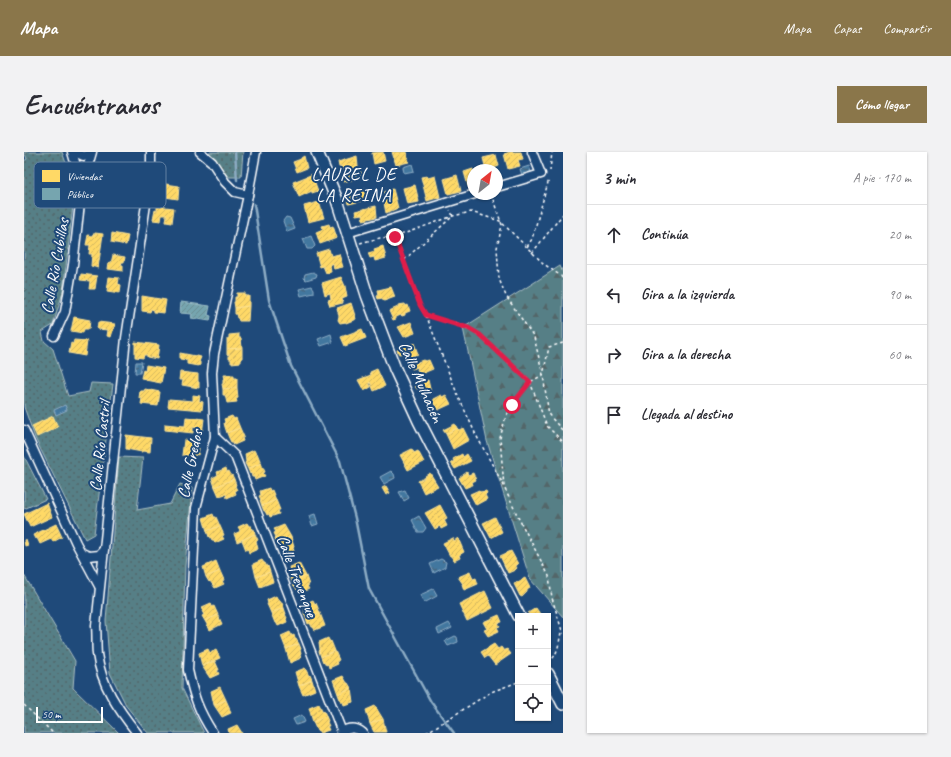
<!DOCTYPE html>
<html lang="es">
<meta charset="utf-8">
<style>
body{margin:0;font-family:Caveat,sans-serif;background:#f2f2f3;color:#2b2b33}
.controls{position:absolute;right:12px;bottom:12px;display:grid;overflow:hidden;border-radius:0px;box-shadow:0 1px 3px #0004}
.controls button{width:36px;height:36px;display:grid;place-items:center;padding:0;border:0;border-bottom:1px solid #e1e1e2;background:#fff;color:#2b2b33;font:20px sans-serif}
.compass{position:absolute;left:443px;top:12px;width:36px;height:36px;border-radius:50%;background:#fff;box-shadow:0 1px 3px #0004;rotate:31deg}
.scale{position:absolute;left:12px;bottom:10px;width:67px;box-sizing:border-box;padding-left:4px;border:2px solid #fff;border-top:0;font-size:11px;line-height:14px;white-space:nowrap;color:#fff;-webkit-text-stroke:3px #1f4a7a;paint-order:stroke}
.stop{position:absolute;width:12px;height:12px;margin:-9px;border:3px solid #e11d48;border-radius:50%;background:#fff}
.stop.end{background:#e11d48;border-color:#fff;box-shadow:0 1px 4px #0008}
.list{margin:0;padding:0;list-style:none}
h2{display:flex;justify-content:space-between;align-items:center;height:52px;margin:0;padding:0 16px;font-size:17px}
h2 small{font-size:13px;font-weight:400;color:#7c7c81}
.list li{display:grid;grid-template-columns:26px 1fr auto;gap:12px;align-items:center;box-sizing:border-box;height:60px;padding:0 16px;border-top:1px solid #e1e1e2}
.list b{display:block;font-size:15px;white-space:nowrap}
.list em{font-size:13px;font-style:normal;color:#7c7c81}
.icon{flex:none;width:22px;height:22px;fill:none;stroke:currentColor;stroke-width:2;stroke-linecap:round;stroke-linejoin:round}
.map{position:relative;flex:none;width:539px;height:581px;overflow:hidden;border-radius:0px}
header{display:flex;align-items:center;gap:24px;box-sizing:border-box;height:56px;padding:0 20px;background:#8a764a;color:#fff}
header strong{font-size:19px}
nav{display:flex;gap:22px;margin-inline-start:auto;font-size:14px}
.intro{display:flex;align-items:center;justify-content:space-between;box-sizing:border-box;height:96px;padding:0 24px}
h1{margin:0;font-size:28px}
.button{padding:10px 18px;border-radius:0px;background:#8a764a;color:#fff;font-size:14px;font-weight:700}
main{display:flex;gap:24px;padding:0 24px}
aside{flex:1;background:#fff;border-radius:0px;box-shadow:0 1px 3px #0004}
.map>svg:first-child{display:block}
</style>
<header>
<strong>Mapa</strong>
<nav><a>Mapa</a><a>Capas</a><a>Compartir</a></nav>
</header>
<div class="intro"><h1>Encuéntranos</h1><a class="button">Cómo llegar</a></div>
<main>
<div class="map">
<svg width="539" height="581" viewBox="0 0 539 581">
<defs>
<pattern id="grass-dots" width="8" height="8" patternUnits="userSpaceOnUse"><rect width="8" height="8" fill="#577f86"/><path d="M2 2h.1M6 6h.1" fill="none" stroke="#526669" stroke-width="1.8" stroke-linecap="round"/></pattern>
<pattern id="forest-firs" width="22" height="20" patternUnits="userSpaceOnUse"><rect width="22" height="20" fill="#577f86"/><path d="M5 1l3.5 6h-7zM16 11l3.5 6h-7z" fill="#526669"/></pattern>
<pattern id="water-ripples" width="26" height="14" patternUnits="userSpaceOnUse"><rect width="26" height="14" fill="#42779f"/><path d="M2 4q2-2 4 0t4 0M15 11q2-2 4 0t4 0" fill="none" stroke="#485f71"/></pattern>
<pattern id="homes-hatch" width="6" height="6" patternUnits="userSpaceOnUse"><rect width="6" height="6" fill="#ffd966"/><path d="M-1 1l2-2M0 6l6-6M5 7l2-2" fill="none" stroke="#d2b660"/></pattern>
<pattern id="public-hatch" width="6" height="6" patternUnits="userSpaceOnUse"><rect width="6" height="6" fill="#76a5af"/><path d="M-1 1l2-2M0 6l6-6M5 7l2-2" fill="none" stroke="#698a91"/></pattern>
</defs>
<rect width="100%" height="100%" fill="#1f4a7a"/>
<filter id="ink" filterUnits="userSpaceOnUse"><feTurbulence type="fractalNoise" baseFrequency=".025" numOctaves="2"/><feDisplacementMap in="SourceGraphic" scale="8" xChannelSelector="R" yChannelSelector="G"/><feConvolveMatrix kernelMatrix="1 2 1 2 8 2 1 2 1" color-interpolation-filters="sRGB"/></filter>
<g filter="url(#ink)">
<g fill="url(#grass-dots)" stroke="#abbfc2">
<path d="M0 0H38L51 36 39 140 29 173 18 180 20 189 29 197 44 244 65 240 67 231 89 232 70 382 61 387 11 286 0 255V9L3 7Z"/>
<path d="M185 0H219L217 25H204Z"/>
<path d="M0 304 22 347 0 357Z"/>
<path d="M95 305 119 306 113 358 146 352 156 332 168 336 161 414 158 536 180 581H124L103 555 86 521 82 469Z"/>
<path d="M0 423 51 509 49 536 95 581H0Z"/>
</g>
<path fill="url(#forest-firs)" stroke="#abbfc2" d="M536 114 539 121V465L506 427 463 289 439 176Z"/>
<g fill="url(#water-ripples)" stroke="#8eadc5">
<path d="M388 12 390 19 380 21 379 15Z"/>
<path d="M505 14 507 20 498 23 496 17Z"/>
<path d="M262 65 266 66 271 77 263 80 259 69Z"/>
<path d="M287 84 291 94 288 97H283L279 87Z"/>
<path d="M289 120 293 122 292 125 282 128 280 126 281 122Z"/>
<path d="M288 134 290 137V141L277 144 275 137Z"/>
<path d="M307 182 309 190 297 194 294 187Z"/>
<path d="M112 210H118L116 221H111Z"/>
<path d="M41 253 43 258 32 263 30 258Z"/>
<path d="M367 319 370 322 371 326 360 332 356 325Z"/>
<path d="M381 338 385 346 380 349 375 340Z"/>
<path d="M291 362 294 372 288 374 285 364Z"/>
<path d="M395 364 402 376 399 380H394L388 368Z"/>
<path d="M417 407 422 410 421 415 410 421 406 412Z"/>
<path d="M409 437 413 444 400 451 396 443Z"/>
<path d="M425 471 428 476 415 482 413 477Z"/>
<path d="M431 484 433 485 434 490 424 494 421 489Z"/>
<path d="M278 563 281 570 272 573 269 567Z"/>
</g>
<g fill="url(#homes-hatch)" stroke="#ffe494">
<path d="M359 0 361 9 350 12 348 1Z"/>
<path d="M368 0H382L385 10 372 13Z"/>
<path d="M486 0H497L499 7 494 8 496 14 484 17 480 2Z"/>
<path d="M472 3 475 14 470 16 471 18H462L459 6Z"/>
<path d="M280 4 283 16 273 20 269 10 277 7V6Z"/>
<path d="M333 4 334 15 319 19 317 14 315 15 314 10Z"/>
<path d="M334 15 335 20H337L339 25 319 30 318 25 320 24 319 19Z"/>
<path d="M449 17V35L448 33 444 34 440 20Z"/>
<path d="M289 22 292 28H290L294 39 288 41V39L275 45 269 30Z"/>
<path d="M433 23 437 39 424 42 420 27Z"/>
<path d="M403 24 404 26 411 24 416 45 403 49 397 25Z"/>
<path d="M135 31 155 34 154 47 141 45V47L133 44Z"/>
<path d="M391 33 395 50 383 52 379 36Z"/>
<path d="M341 37 342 48 325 52 323 42Z"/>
<path d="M369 37 374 56 362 61 359 46 362 45 360 40Z"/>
<path d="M295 50 300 66 284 70 280 54Z"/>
<path d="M133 54 150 56 148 71 142 70 143 63H138L137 69 129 68 131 58 133 59Z"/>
<path d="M352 54 353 65 339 68 338 62 332 63 331 59Z"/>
<path d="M305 72 306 75 309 74 313 86 296 92 292 80 299 77 298 74Z"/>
<path d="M71 81 79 82 74 116 67 114 68 102H65L66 93H62L64 83 68 84 69 82H71Z"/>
<path d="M88 81 104 84 102 93 87 90Z"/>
<path d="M359 94 362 106 351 109 350 105 346 106 344 101 351 99 350 97Z"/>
<path d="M305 97 307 104 315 102 319 115 310 117 309 111 306 112 307 120 302 121 299 114 296 115 292 101Z"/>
<path d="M89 103 101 105 100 110H98L97 113H99V119L84 117 85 110 87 111Z"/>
<path d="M57 122 73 124 71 137H65L66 129 56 128Z"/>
<path d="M85 125 95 126 94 132 97 133 96 141 83 139Z"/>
<path d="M317 125 321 134 323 145 318 147 319 151 306 154 304 148 307 147 306 141 301 143 298 131Z"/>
<path d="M367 135 371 145 360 149 358 146 354 147 353 144 355 143 354 138Z"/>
<path d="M213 141H221V144H225V154L211 156 210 150H211V145H213Z"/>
<path d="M118 144 142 148 140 161 130 160V158L127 157 126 160 118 159Z"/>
<path d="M327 151 332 167 322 171V170L316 171 314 168 315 164 313 156Z"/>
<path d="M381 152 382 154 384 153 386 159 381 161V163L378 164 377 163 372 165V167L369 168 365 159 374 155V153Z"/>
<path d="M225 154 224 169H215L214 166H213L212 162H211V156Z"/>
<path d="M50 165 66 168 65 177H60L59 181 47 179Z"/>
<path d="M74 170 91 172 87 185 83 184 84 178 73 177Z"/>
<path d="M387 170 391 181 380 185 374 175Z"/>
<path d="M338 177 342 186 321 194 317 185Z"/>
<path d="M215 182V186H217L218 196 203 197V187L205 186V183Z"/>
<path d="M50 188 63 189 61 204 45 201 47 191 49 192Z"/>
<path d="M111 190 135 193 133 207 123 205V203H120L119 206 111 205Z"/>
<path d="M390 191 394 202 382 207 379 201 375 202 373 198Z"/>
<path d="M218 196V206H217V210L207 211V207H205V202L203 203V197Z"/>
<path d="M156 201 177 205 175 210H176V213L174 214 163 212V208L156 207Z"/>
<path d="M399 208 401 209 405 208 409 217 397 222 393 218 394 215 388 217 386 213Z"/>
<path d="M122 213 140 216 137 231 121 228 122 227 117 226 119 218 121 219Z"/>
<path d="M353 217 361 234 350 239 346 230 345 231 347 235 340 239 334 228 347 223 346 220Z"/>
<path d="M156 220 174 222V230H175V236L158 233 159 228H155Z"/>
<path d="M200 223H210V226H213V236L199 237 198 232H199V227H201Z"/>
<path d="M404 228 407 241 399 244 397 239 395 237H393L391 234Z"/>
<path d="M213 236 214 246 212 247 213 250 203 251 201 243H199V237Z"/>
<path d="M121 237 136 240 134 254 117 252 118 246H115L116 239H120Z"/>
<path d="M169 243 176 244 175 249 179 250 178 258 144 255 145 247 169 249Z"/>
<path d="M417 243 418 245 422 243 427 252 414 258 409 250V247Z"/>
<path d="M29 264 34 275 13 285 8 274Z"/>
<path d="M208 264 210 267 212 266 216 276 203 281 201 275 200 271 201 270 200 267Z"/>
<path d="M162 265 180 267 178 282 172 281 173 276 169 275V281L141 278V272L161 274Z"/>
<path d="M431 272 433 276 422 282 419 278Z"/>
<path d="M216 276 220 285 218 286 219 289 210 293 209 290H207L205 286 203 281Z"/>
<path d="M433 276 435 278 439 276 445 288 429 297 422 282Z"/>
<path d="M102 283 127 286 126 300 118 299V300L102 297Z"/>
<path d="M160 288 173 289 172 296H175L174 303 172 302 171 304 158 303Z"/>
<path d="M388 297 390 301 394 299 400 310 384 318 376 303Z"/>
<path d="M230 298 232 302 233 301 237 311 224 317 221 311 222 310 221 302Z"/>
<path d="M438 302 439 305 443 302 447 309 431 317 427 311 430 309 429 307Z"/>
<path d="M237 311 241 320 239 321 241 324 231 328 230 325H228L227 321 226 322 224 317Z"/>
<path d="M202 316 203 320 205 319 207 323H208L210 327 191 335 188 326 194 323 193 320Z"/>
<path d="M443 320 444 323 449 321 452 328 448 330 449 333H448L441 336 435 326Z"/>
<path d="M406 321 414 334 400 341 394 329 402 325 401 324Z"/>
<path d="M210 327 212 333 211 334 213 338 211 339 212 342 203 346 202 342 195 344 191 335Z"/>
<path d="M362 334 366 341 362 343 358 336Z"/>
<path d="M245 336 246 339 248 338 252 348 238 354 236 348H237L235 344 237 343 236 339Z"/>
<path d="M455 338 456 340 462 339 463 341 461 343 463 347 452 353 446 342Z"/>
<path d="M252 348 256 358H254L255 362 246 365 245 362 243 363 241 359H240L238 354Z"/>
<path d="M23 351 28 365 6 375 0 362Z"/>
<path d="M416 353 423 366 420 368 423 374 417 377 416 374 411 377 401 361Z"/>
<path d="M189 362 190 365H192L196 374 183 379 179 366Z"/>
<path d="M471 365 478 380 467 386 459 371Z"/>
<path d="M223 371 225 374H227L228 378 230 377 231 382 213 390 210 382 215 380 216 378 214 375Z"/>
<path d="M32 372 38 385 29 390 27 387 16 392 13 386 11 387 9 383Z"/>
<path d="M260 373 267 385 253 391 251 386 252 385 250 381 252 380 250 377Z"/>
<path d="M196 374 200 383 198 384 200 387 191 391 190 388H188L186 384 185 385 183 379Z"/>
<path d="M231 382 234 388 232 389 234 397 225 401 224 397 222 398 218 388Z"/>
<path d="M267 385 270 395 269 396 270 399 261 403 260 399 258 400 253 391Z"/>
<path d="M429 386 430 389 434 386 440 400 435 403 436 406 430 409 427 404H426L419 391Z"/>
<path d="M2 387 4 393 1 394 0 388Z"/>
<path d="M487 399 494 412 491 413 493 416 491 418 484 421 476 404Z"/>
<path d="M238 408 240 411H241L243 415 244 414 246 420 232 425 229 412Z"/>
<path d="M192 409 196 419 182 425 179 415Z"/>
<path d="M275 411 282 424 268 429 265 424 267 423 265 415Z"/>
<path d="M196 419 200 428 198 429 200 432 191 436 186 429 185 430 182 425Z"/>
<path d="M246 420 249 430 236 435 232 425Z"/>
<path d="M446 420 449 427 452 426 454 432 440 438 438 432H439L434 425Z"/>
<path d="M282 424 285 433 283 434 285 437 276 441 275 437 273 438 271 434H270L268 429Z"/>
<path d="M501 426 506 436 503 438V440L498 445 496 444 490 432Z"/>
<path d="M461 439 469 456 443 469 435 452Z"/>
<path d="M252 444 254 448 255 447 257 451H258L260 456 247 461 243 452H244L243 448Z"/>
<path d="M289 448 291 452 292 451 296 461 282 466 280 461H281L280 452Z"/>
<path d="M187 451 188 455 190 454 194 463 181 469 178 464 180 463 178 459 179 458 178 455Z"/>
<path d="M260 456 262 462H261L263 466 262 467 263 470 254 474 252 470 251 471 247 461Z"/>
<path d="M512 456 516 462 513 464H505L504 461Z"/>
<path d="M296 461 301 474 291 478 289 475H288L286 471 284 472 282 466Z"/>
<path d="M194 463 198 472 186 478 181 469Z"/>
<path d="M475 463 478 470 474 471 476 474 473 475 475 479 464 484 460 478 463 477 459 470Z"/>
<path d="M266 480 268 484 270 483 271 487H272L275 492 262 497 257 484Z"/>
<path d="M304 486 306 490 307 489 311 499 297 505 295 499 296 498 295 490Z"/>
<path d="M275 492 277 497 276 498 277 502 276 503 277 506 266 511 262 497Z"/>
<path d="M470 492 474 497 477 495 480 499 483 497 487 502 471 513 464 504 461 506 457 500Z"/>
<path d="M184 497 186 501 192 498 196 506 178 514 175 501Z"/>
<path d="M311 499 315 508 313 509 314 512 305 516 304 512 302 513 300 509 299 510 297 505Z"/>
<path d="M191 509 195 518H193L195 522 186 526 178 514Z"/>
<path d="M281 516 285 524 286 523 288 528 275 534 271 520Z"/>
<path d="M319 524 323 531H324L327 536 314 542 309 528Z"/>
<path d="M288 528 291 538 279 543 275 534Z"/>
<path d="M196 535 202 548 190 553 187 539Z"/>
<path d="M327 536 329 550 320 553 319 550H317L314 542Z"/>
<path d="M202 548 206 557H205L207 561 198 565 190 553Z"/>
<path d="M295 552 299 560 300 559 302 564 289 570 285 556Z"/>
<path d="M351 554 359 567 346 572 342 558Z"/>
<path d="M302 564 304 569 303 570 305 574H303L305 578 296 581 294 578 293 579 289 570Z"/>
<path d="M359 567 362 580H350L346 572Z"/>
<path d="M213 573 218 581H205L204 577Z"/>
</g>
<path fill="url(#public-hatch)" stroke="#9fc0c7" d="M157 150 186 154 184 163 187 164 186 169 167 166 168 162 156 161Z"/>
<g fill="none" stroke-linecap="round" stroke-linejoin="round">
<g stroke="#8eadc5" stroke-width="2.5">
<path d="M211 0 213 28"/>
<path d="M230 52 245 148 267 214 316 309 331 366 345 437 407 550 430 581"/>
</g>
<defs>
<g id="street">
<path d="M51 0 59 4 67 1"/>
<path d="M176 0 188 10 201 30 211 40 224 43"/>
<path d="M58 34 68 0"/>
<path d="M473 35 517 22 508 0"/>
<path d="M323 81 451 42"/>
<path d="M30 184 41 160 49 113 58 34 48 0"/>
<path d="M0 278 52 391 75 434"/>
<path d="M191 285 211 304 318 580"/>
<path d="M58 401 65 404 75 403 80 397"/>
<path d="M113 581C94 557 77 533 73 502 72 492 73 483 72 474L102 186 127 19V0"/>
<path d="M189 581C174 558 170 545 164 518L172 356 191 285 188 221 190 202 224 43 232 0"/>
<path d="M317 581C324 575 332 575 339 581"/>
</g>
<g id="secondary">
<path d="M293 0 313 48 343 143 371 217 395 269 495 464"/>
<path d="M524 522 539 552"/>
</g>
</defs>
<use href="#street" stroke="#fff" stroke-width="11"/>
<use href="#secondary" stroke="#fff" stroke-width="14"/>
<g stroke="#fff" stroke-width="1.5" stroke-dasharray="3 3" stroke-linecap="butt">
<path d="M526 19 528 0"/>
<path d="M467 42 478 73 473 96 475 127 482 144 510 185 519 223 525 263 539 279"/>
<path d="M371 85 396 153 402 163 444 176 456 183 473 199 506 230 523 274 539 290"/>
<path d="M336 91 356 86 371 85 429 64 447 60 476 69 520 112 537 124 539 128"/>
<path d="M503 95 508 87 525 27"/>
<path d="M508 101 539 62"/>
<path d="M380 108 429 64 426 58"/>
<path d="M402 163 432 239 452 283 480 334"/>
<path d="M539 191 525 195 519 223 506 230 494 245 482 264 476 286 480 335 495 367 525 424 528 446 539 482"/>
<path d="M524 510C534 505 535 490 537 480"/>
<path d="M0 553 29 581"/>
<path d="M402 581 467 540 494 530"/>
</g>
<use href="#street" stroke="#1f4a7a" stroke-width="8"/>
<use href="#secondary" stroke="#1f4a7a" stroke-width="11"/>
</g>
</g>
<g fill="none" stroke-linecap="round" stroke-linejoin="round" filter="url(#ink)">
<path stroke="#e11d48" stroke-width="5" d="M371 85 396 153 402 163 444 176 456 183 506 230 488 253"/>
</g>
<g text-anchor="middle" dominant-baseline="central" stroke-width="4" stroke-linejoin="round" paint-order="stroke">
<g font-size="17" fill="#fff" stroke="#1f4a7a">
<text transform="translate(31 114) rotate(-80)">Calle Río Cubillas</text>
<text transform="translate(397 230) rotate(66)">Calle Mulhacén</text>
<text transform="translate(76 294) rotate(-84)">Calle Río Castril</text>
<text transform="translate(166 312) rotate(-78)">Calle Gredos</text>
<text transform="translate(273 424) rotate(69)">Calle Trevenque</text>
</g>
<g font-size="18" letter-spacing="1" fill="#fff" stroke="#1f4a7a">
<text x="330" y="22">LAUREL DE<tspan x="330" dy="21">LA REINA</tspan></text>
</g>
</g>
<rect x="10" y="10" width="132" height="46" rx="6" fill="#1f4a7a" stroke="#6280a2" stroke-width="1"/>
<rect x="18" y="18" width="18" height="12" fill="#ffd966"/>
<rect x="18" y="36" width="18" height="12" fill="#76a5af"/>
<g font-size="11" fill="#fff">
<text x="43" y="28">Viviendas</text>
<text x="43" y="46">Público</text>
</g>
</svg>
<div class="controls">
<button>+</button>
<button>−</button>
<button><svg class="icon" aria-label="locate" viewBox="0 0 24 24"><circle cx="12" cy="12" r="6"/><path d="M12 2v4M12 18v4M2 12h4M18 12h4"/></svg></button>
</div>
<svg class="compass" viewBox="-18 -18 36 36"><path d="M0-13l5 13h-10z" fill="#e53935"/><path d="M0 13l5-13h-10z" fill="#7c7c81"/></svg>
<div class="scale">50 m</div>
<div class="stop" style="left:488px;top:253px"></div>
<div class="stop end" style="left:371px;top:85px"></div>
</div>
<aside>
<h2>3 min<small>A pie · 170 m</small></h2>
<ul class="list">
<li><svg class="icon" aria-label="ahead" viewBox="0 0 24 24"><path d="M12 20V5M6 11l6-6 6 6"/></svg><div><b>Continúa</b></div><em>20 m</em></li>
<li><svg class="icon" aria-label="left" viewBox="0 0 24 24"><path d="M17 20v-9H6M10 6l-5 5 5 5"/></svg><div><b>Gira a la izquierda</b></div><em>90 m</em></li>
<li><svg class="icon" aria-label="right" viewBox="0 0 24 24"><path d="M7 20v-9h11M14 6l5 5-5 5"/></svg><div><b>Gira a la derecha</b></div><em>60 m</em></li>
<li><svg class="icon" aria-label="arrive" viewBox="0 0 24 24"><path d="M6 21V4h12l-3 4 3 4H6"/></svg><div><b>Llegada al destino</b></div></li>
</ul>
</aside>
</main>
